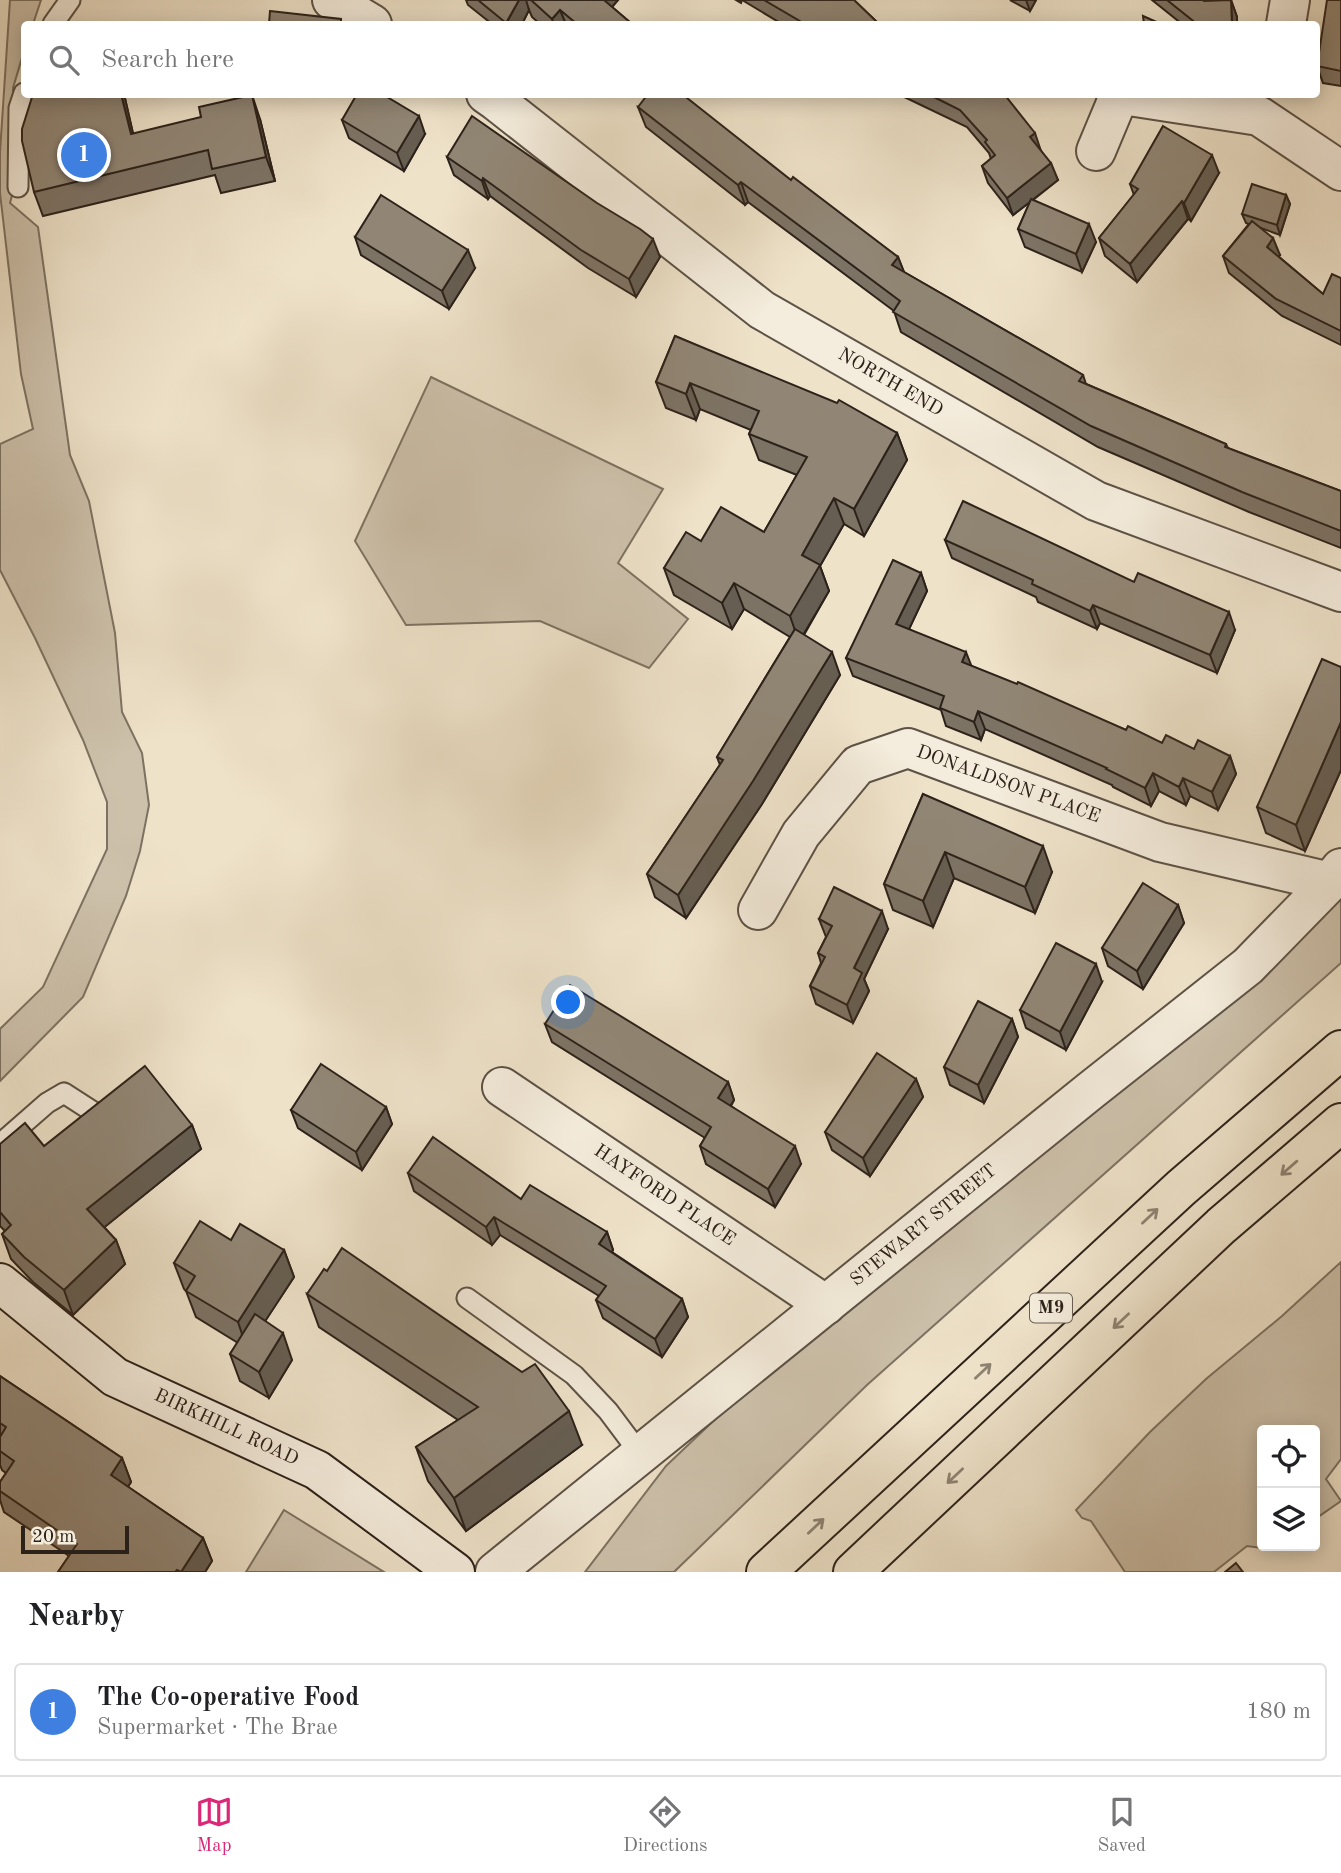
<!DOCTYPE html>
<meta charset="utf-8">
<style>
body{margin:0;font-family:"Old Standard TT",serif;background:#f2f2f2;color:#202124}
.controls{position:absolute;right:21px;bottom:21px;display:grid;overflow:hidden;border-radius:7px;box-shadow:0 4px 18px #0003}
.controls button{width:63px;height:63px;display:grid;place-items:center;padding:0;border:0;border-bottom:2px solid #e0e0e0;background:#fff;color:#202124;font:35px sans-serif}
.scale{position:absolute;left:21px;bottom:18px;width:108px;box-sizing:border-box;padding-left:7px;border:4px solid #2d221a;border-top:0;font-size:19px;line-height:24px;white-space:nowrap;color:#2d221a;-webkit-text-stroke:5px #f4ecdc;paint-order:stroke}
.you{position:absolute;left:569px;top:1003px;width:24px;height:24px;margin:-18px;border:5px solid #fff;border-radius:50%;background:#1a73e8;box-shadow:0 0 0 10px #1a73e833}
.badge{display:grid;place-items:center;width:46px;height:46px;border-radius:50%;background:#db2777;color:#fff;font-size:23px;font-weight:700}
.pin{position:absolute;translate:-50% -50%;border:4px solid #fff;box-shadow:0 2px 7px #0006}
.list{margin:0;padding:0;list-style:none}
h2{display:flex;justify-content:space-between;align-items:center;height:91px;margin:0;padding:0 28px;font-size:30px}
h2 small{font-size:23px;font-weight:400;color:#757577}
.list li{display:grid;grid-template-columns:46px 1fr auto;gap:21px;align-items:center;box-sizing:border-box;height:98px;margin:0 14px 14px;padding:0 14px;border:2px solid #e0e0e0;border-radius:7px}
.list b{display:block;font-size:26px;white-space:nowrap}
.list p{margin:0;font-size:23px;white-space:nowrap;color:#757577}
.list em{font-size:23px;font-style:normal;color:#757577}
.icon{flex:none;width:38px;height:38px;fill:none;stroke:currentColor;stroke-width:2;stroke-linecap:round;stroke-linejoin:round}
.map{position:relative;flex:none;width:1341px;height:1572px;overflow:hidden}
.search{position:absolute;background:#fff;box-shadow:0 4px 18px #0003;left:21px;right:21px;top:21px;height:77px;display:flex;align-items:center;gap:18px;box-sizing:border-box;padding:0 24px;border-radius:7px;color:#757577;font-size:26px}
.sheet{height:203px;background:#fff}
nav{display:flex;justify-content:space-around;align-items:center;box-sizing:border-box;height:98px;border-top:2px solid #e0e0e0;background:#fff;font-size:19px;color:#757577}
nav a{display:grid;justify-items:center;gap:4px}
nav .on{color:#db2777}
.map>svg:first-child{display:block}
</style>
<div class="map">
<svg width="1341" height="1572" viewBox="0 0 1341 1572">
<rect width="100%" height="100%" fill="#eee2c9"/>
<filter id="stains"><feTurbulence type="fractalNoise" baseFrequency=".00286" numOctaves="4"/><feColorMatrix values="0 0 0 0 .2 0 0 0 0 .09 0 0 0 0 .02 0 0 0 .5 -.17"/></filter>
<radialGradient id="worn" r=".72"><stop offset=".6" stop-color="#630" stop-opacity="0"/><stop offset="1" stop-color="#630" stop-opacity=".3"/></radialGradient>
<g fill="#cdc1ab" stroke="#7d7262" stroke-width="2">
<path d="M10 0H41L33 24H24V51L13 88 14 188 10 203 38 227 70 455 89 501 115 633 122 712 142 753 149 805 140 851 126 896 83 997 0 1081V1029L43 987 107 849V802L83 740 35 638 0 570V444L33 429 21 374 0 193V152Z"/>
<path d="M431 377 663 489 618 563 688 619 649 668 540 621 406 625 355 541Z"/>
<path d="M1341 894V963L867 1385 674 1572H585L666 1466 767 1370Z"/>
<path d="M1341 1262V1459L1326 1479 1341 1501 1315 1519V1430H1262V1546H1274L1269 1549 1247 1546 1214 1572H1125L1091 1521 1082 1518 1076 1510 1150 1432 1206 1379 1282 1316Z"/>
<path d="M284 1510 384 1572H246Z"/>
</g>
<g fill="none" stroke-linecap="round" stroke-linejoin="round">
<defs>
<g id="lane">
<path d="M53 24 70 0"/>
<path d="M18 187 19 108 24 93"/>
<path d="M0 1144 47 1103 64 1093 95 1113"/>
<path d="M467 1298 574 1375 608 1411 641 1455"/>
</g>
<g id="street">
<path d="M332 0 372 24"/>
<path d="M1286 24 1290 0"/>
<path d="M486 94 496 101 762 310 1096 501 1341 592"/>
<path d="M1116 94 1259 116 1341 171"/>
<path d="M1096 151 1119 96"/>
<path d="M758 910 801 834 858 765 908 748 1160 842 1330 882"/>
<path d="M502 1087 826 1305"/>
<path d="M495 1572 1090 1091 1248 966 1330 882 1341 868"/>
</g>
<path id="secondary" d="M0 1283 115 1377 317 1470 455 1572"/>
<g id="highway">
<path d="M766 1572 1181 1188 1341 1050"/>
<path d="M853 1572 1221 1226 1341 1123"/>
</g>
</defs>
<use href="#lane" stroke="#5d5246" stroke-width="23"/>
<use href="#street" stroke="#5d5246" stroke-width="42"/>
<use href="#secondary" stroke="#2d221a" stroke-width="42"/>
<use href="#highway" stroke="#2d221a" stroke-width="42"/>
<use href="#lane" stroke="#f4ecdc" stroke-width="19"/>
<use href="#street" stroke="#f4ecdc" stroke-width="38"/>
<use href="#secondary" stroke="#f4ecdc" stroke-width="38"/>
<use href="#highway" stroke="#eee2c9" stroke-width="38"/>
</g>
<g fill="#7d7365" stroke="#2d221a" stroke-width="2">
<path d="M466 0H618L612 7 632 24H540L532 17 529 10 522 24H492L468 5Z"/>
<path d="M736 0H854L879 24H782L742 0 741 3Z"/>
<path d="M1010 0H1036L1030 11Z"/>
<path d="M1152 0H1231L1237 17V24H1182Z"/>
<path d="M1341 0V86L1323 83 1317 66Z"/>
<path d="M124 94 133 134 260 119 275 181 221 193 215 175 43 216 34 192Z"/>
<path d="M898 94H1004L1040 149 1058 180 1033 200 1096 242 1082 272 1025 247 1018 229 1030 202 1013 215 988 183 982 166 991 159 989 153 967 127Z"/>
<path d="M638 107 791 180 898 257 904 272 1083 375 1086 384 1226 444 1228 448 1341 491V548L1249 512 1098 447 901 332 894 311 748 202 745 205 646 127Z"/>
<path d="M342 120 425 134 404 171 349 138Z"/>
<path d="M447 157 660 257 636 297 588 268 490 196 488 199 454 175Z"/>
<path d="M1219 173 1191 221 1188 219 1137 282 1105 256 1099 238 1134 195 1130 184Z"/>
<path d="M1286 195 1290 204 1280 235 1261 228 1280 255 1278 256 1323 294 1341 278V345L1282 316 1229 273 1223 256 1249 224 1246 223 1242 214Z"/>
<path d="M355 237 475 268 449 309 361 255Z"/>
<path d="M675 336 897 433 907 460 864 536 844 524 820 566 829 591 804 635 840 675 762 804 686 918 655 897 647 874 720 765 717 757 790 637 744 609 732 629 674 595 664 568 701 541 764 532 797 475 759 460 749 434 751 430 700 409 696 420 666 408 656 382Z"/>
<path d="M945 540 1235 630 1217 673 1100 623 1097 629 1038 602 1036 597 952 558Z"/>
<path d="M921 573 927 591 909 629 971 666 1126 730 1162 743 1230 756 1236 774 1218 810 1190 796 1186 805 1159 791 1151 806 1113 787 1112 785 985 729 981 740 946 726 941 710 853 676 846 658Z"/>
<path d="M1341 667V770L1305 851 1266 833 1257 807Z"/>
<path d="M923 794 1052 872 1035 913 954 878 933 927 893 910 884 884Z"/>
<path d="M1178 905 1184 923 1143 989 1108 966 1102 948Z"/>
<path d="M819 919 888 929 864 979 869 991 853 1023 816 1004 810 986 821 963 818 953 826 937Z"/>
<path d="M1102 982 1066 1050 1026 1028 1020 1010Z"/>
<path d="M1012 1019 1018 1037 984 1103 950 1085 944 1067Z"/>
<path d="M545 1024 728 1082 734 1100 731 1106 801 1164 775 1207 706 1164 700 1146 705 1138 552 1042Z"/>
<path d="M916 1079 923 1097 870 1176 832 1150 825 1132Z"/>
<path d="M386 1107 392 1124 362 1170 298 1128 291 1110Z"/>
<path d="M192 1125 201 1149 104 1227 116 1240 125 1264 73 1315 33 1282 11 1259 2 1234 5 1231 0 1226V1144L44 1146Z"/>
<path d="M408 1173 521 1199 607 1232 613 1250 612 1252 682 1299 688 1317 662 1357 603 1318 596 1300 599 1296 500 1235 492 1245 414 1191Z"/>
<path d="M231 1240 284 1250 294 1277 265 1321 292 1360 269 1398 240 1381 230 1354 238 1343 196 1317 186 1291 184 1289 174 1263Z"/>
<path d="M307 1294 582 1445 466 1531 428 1481 416 1447 458 1420 319 1327Z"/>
<path d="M0 1376 122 1458 131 1482 128 1487 203 1538 212 1561 205 1572H58L69 1556 4 1512 0 1500V1482L6 1473 2 1470 0 1465Z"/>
</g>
<g fill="#665e52" stroke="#2d221a" stroke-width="2">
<path d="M519 0H526L529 10 522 24H506Z"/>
<path d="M598 0H618L604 16Z"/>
<path d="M1026 0H1036L1030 11Z"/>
<path d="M1231 0 1237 17V24H1232Z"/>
<path d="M560 10 566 24H554L552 19Z"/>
<path d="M121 94H124L139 159 131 134Z"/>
<path d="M252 95 260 119 275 181 266 157Z"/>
<path d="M419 116 425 134 404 171 397 153Z"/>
<path d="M1035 133 1041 151 1030 137Z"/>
<path d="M1212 155 1219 173 1191 221 1184 203Z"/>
<path d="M1051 163 1058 180 1013 215 1007 198Z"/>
<path d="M483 178 490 196 488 199 482 181Z"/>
<path d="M741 182 748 202 745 205 738 185Z"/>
<path d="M1286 195 1290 204 1280 235 1277 225Z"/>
<path d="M1182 201 1188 219 1137 282 1130 264Z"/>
<path d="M1089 224 1096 242 1082 272 1076 254Z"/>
<path d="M1273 238 1280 255 1273 263 1267 247Z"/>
<path d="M653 239 660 257 636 297 629 279Z"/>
<path d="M468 250 475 268 449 309 442 291Z"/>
<path d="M898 257 906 277 892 265Z"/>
<path d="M690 383 700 409 696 420 686 394Z"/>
<path d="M897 433 907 460 864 536 854 509Z"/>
<path d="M834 498 844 524 820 566 829 591 799 642 790 616 802 555Z"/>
<path d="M921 573 927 591 903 642 896 624Z"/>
<path d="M734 583 744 609 732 629 722 603Z"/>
<path d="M1093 605 1100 623 1097 629 1090 611Z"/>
<path d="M1229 612 1235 630 1217 673 1210 655Z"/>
<path d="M832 652 840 675 762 804 686 918 678 895Z"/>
<path d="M966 652 973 670 962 662Z"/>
<path d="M978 711 985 729 981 740 974 722Z"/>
<path d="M1341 722V770L1305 851 1296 825Z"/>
<path d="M1230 756 1236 774 1218 810 1212 792Z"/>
<path d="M1153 773 1159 791 1151 806 1145 788Z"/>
<path d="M1183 778 1190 796 1186 805 1179 787Z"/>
<path d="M1043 846 1052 872 1035 913 1025 887Z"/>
<path d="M945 852 954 878 933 927 923 901Z"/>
<path d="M1178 905 1184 923 1143 989 1137 971Z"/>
<path d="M882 911 888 929 864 979 869 991 853 1023 847 1005 854 968Z"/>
<path d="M1096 964 1102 982 1066 1050 1060 1032Z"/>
<path d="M1012 1019 1018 1037 984 1103 978 1085Z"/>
<path d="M916 1079 923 1097 870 1176 863 1158Z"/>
<path d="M728 1082 734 1100 724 1116 718 1098Z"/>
<path d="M386 1107 392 1124 362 1170 356 1152Z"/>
<path d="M192 1125 201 1149 96 1234 87 1209Z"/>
<path d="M795 1146 801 1164 775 1207 768 1189Z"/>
<path d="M494 1217 500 1235 492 1245 486 1227Z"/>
<path d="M607 1232 613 1250 606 1262 599 1244Z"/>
<path d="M116 1240 125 1264 73 1315 64 1290Z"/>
<path d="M284 1250 294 1277 247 1349 238 1322Z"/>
<path d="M682 1299 688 1317 662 1357 655 1339Z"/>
<path d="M283 1333 292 1360 269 1398 259 1372Z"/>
<path d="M569 1411 582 1445 466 1531 454 1498Z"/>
<path d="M122 1458 131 1482 119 1499 111 1475Z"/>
<path d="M203 1538 212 1561 205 1572H181Z"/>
</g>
<g fill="#918675" stroke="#2d221a" stroke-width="2">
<path d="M478 0H519L506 23Z"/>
<path d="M531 0H604L632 24H577L560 10 552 19Z"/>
<path d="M764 0H854L879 24H805Z"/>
<path d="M1167 0H1206L1205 1 1231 0 1232 24H1197Z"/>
<path d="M1327 0H1341V71L1317 66Z"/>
<path d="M270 11 341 19V24H269Z"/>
<path d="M1143 16 1161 24H1144Z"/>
<path d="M33 94H121L131 134 201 117 199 107 252 95 266 157 212 169 208 150 34 192 22 141V129Z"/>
<path d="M357 94H382L419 116 397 153 342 120Z"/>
<path d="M648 94H682L791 180 793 177 898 257 892 265 1083 375 1079 381 1226 444 1225 447 1341 491V531L1242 492 1091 426 893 312 900 301 741 182 738 185 638 107Z"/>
<path d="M928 94H1004L1035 133 1030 137 1051 163 1007 198 982 166 995 155 985 142 987 140 960 110Z"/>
<path d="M472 116 597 203 640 229 653 239 629 279 581 250 483 178 482 181 447 157Z"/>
<path d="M1163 126 1212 155 1184 203 1182 201 1130 264 1099 238 1138 189 1130 184Z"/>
<path d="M1252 184 1286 195 1277 225 1242 214Z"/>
<path d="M381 195 468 250 442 291 355 237Z"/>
<path d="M1031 199 1089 224 1076 254 1018 229Z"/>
<path d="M1252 221 1273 238 1267 247 1323 294 1332 274 1341 278V331L1276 299 1223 256Z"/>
<path d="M675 336 837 403 839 400 897 433 854 509 834 498 802 555 820 565 790 616 734 583 722 603 664 568 686 532 701 541 721 507 764 532 807 457 749 434 759 411 690 383 686 394 656 382Z"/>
<path d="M963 501 1134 582 1138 573 1229 612 1210 655 1093 605 1090 611 1032 584 1033 580 945 540Z"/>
<path d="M893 560 921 573 896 624 966 652 962 662 1017 684 1018 682 1126 730 1128 726 1162 743 1166 735 1194 749 1198 740 1230 756 1212 792 1183 778 1179 787 1153 773 1145 788 1106 769 1107 768 978 711 974 722 940 708 944 696 846 658Z"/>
<path d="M795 629 832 652 753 781 678 895 647 874 723 760 717 757Z"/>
<path d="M1322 659 1341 667V722L1296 825 1257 807Z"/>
<path d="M923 794 1043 846 1025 887 945 852 923 901 884 884Z"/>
<path d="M1143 883 1178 905 1137 971 1102 948Z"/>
<path d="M834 887 882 911 854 968 862 973 847 1005 810 986 825 957 818 953 832 926 819 919Z"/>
<path d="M1056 943 1096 964 1060 1032 1020 1010Z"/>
<path d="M570 985 728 1082 718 1098 795 1146 768 1189 700 1146 711 1127 545 1024Z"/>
<path d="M978 1001 1012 1019 978 1085 944 1067Z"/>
<path d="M877 1053 916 1079 863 1158 825 1132Z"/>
<path d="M321 1064 386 1107 356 1152 291 1110Z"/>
<path d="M145 1066 192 1125 87 1209 116 1240 64 1290 24 1257 2 1234 11 1225 0 1212V1144L25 1123 44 1146Z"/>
<path d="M433 1137 521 1199 530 1185 607 1232 599 1244 682 1299 655 1339 596 1300 606 1286 494 1217 486 1227 408 1173Z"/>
<path d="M200 1221 231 1240 240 1224 284 1250 238 1322 186 1291 195 1276 174 1263Z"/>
<path d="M342 1248 522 1372 535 1364 569 1411 454 1498 416 1447 478 1407 307 1294 324 1269 327 1271Z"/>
<path d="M255 1314 283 1333 259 1372 230 1354Z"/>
<path d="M0 1376 122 1458 111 1475 203 1538 181 1572 177 1570 175 1572H58L77 1544 0 1491V1482L14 1461 0 1451V1437L6 1427 0 1423Z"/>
<path d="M1236 1563 1243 1572H1225Z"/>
</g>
<defs><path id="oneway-shaft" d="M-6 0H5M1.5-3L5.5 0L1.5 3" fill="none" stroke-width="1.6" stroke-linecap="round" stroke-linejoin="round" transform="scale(1.75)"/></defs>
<g stroke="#8e8272">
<use href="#oneway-shaft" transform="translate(1289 1168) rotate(139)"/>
<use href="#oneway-shaft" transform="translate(1150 1216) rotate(-43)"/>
<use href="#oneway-shaft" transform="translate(1121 1321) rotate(137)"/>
<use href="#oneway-shaft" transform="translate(983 1371) rotate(-43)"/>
<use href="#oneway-shaft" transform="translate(955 1476) rotate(137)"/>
<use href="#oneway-shaft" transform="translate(816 1526) rotate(-43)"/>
</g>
<g text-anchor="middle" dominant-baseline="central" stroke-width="5" stroke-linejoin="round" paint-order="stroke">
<rect fill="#f4ecdc" stroke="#695f54" stroke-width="2" x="1030" y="1293.5" width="42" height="29" rx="5"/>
<g font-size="18" font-weight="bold" fill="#2d221a">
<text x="1051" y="1308">M9</text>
</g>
<g font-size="19" fill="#2d221a" stroke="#f4ecdc">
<text transform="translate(890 383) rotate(30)">NORTH END</text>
<text transform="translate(1008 785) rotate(20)">DONALDSON PLACE</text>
<text transform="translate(664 1196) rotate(34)">HAYFORD PLACE</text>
<text transform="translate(924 1226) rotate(-39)">STEWART STREET</text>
<text transform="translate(226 1428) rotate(25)">BIRKHILL ROAD</text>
</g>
</g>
<rect width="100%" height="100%" filter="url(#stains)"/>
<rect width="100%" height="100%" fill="url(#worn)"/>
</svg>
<div class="controls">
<button><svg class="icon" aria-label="locate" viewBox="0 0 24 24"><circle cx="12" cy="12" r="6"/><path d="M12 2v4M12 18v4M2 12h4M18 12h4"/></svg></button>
<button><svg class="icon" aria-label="layers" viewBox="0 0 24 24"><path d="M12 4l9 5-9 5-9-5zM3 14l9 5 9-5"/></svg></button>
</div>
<div class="scale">20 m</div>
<div class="you"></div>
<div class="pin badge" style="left:84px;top:155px;background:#3f7fe0">1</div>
<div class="search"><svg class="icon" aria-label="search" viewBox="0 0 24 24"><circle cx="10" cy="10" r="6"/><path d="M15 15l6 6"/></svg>Search here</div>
</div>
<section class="sheet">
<h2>Nearby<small></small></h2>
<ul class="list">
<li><span class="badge" style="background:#3f7fe0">1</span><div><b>The Co-operative Food</b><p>Supermarket · The Brae</p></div><em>180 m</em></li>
</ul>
</section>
<nav>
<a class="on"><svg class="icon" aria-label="map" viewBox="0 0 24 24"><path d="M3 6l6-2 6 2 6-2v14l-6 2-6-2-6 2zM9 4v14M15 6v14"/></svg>Map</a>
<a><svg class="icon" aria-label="directions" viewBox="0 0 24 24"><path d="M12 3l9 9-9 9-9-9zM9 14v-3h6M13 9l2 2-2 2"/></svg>Directions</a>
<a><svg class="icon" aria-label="saved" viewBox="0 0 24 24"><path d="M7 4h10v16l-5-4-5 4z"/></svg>Saved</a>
</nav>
